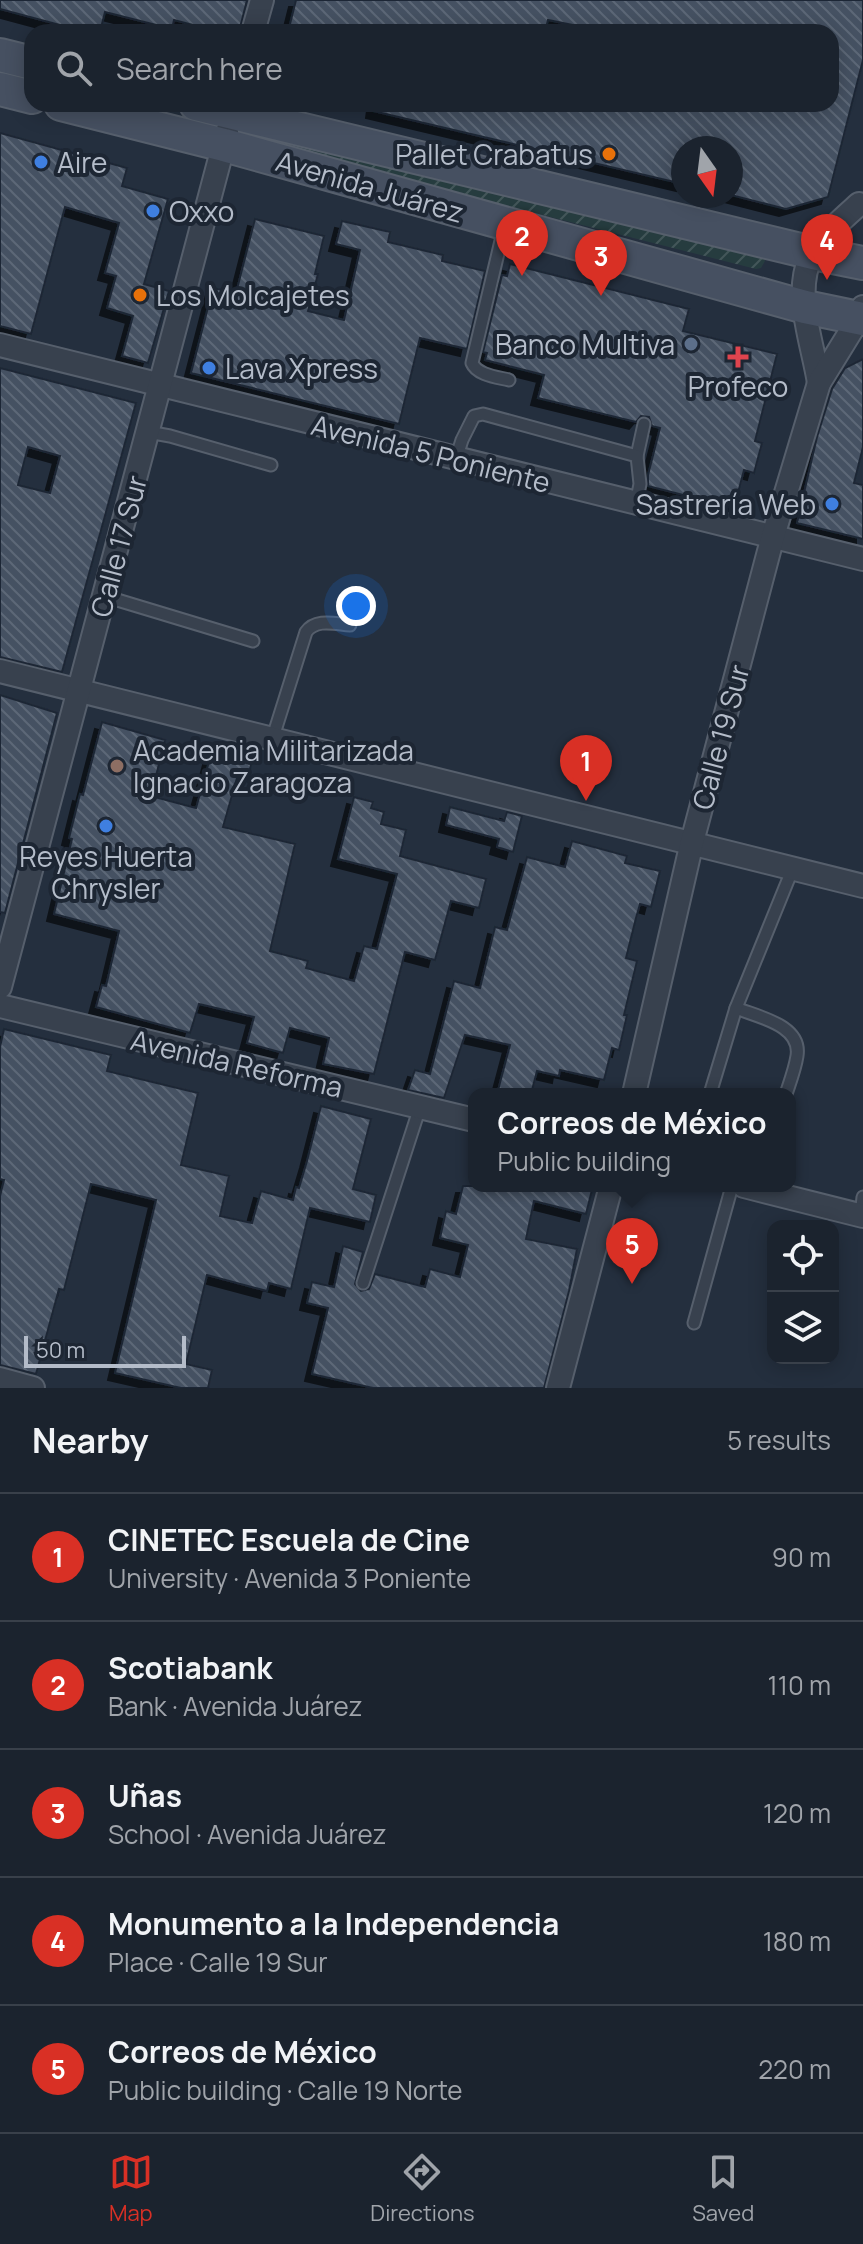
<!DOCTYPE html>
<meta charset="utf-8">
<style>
body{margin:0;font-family:Manrope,sans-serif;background:#282f3a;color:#f1f3f6}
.controls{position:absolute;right:24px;bottom:24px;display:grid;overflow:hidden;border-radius:16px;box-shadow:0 4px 20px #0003}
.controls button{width:72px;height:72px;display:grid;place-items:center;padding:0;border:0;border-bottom:2px solid #39404a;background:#1b232e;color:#f1f3f6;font:40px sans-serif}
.compass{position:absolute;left:671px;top:136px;width:72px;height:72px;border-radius:50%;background:#1b232e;box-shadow:0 4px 20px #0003;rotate:166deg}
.scale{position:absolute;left:24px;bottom:20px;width:162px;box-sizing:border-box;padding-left:8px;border:4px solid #b4bcc9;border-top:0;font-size:22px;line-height:28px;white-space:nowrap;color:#b4bcc9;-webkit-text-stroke:6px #1d2633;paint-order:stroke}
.you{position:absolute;left:356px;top:606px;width:28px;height:28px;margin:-20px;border:6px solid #fff;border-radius:50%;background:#1a73e8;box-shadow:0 0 0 12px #1a73e833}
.badge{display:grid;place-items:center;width:52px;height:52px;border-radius:50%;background:#d93025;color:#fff;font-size:26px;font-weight:700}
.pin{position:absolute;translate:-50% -66px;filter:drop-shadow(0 2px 4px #0008)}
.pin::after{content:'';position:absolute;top:42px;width:28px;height:24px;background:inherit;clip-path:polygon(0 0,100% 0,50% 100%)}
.popup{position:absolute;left:468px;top:1088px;width:328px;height:104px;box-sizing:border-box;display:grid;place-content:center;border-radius:16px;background:#1b232e;filter:drop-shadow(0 2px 6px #0005);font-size:26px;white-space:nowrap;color:#a0a4aa}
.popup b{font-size:30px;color:#f1f3f6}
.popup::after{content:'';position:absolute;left:50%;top:100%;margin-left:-16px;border:16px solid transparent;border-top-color:#1b232e}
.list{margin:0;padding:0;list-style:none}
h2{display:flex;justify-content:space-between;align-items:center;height:104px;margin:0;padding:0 32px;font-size:34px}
h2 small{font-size:26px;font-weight:400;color:#a0a4aa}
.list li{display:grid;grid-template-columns:52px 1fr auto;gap:24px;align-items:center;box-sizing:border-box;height:128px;padding:0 32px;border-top:2px solid #39404a}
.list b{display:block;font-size:30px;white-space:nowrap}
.list p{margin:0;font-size:26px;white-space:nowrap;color:#a0a4aa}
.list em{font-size:26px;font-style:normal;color:#a0a4aa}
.icon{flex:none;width:44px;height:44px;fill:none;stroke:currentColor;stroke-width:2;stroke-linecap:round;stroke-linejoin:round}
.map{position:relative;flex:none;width:863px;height:1388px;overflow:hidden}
.search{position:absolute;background:#1b232e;box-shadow:0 4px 20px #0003;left:24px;right:24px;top:24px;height:88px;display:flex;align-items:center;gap:20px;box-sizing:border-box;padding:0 28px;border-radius:24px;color:#a0a4aa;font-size:30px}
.sheet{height:744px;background:#1b232e}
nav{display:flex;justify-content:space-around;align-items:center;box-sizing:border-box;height:112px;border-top:2px solid #39404a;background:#1b232e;font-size:22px;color:#a0a4aa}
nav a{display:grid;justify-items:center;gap:4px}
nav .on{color:#d93025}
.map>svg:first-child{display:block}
</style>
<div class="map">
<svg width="863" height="1388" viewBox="0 0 863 1388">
<defs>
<pattern id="garden-furrows" width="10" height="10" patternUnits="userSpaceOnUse" patternTransform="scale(2)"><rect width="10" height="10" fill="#263c3f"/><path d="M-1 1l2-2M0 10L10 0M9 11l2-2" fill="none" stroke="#435659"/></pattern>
<pattern id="building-back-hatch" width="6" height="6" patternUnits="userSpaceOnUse" patternTransform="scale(2)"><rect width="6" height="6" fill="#455162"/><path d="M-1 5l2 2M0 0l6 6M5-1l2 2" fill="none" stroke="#5d6877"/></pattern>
<filter id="shadow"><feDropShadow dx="-7" dy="7" stdDeviation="0" flood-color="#0009"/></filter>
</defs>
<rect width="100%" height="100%" fill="#242f3e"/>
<path fill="url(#garden-furrows)" d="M242 130 763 256 765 261 761 268 756 269 246 140 242 137Z"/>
<g fill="url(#building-back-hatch)" stroke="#1f2835" stroke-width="2" fill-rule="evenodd" filter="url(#shadow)">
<path d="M0 0H247L239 32H207L208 29 174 20 172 29 105 12 100 32H86L0 9Z"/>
<path d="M296 0H863V60L828 197 786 209 731 195V148H683V184L373 111 374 104H590L616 110 618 104H831V32H607L548 20 545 32H288Z"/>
<path d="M0 133 127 168 122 186 168 199 144 284 169 291 148 363 122 356 133 316 107 308 116 276 105 273 119 223 65 207 31 334 0 326Z"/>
<path d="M255 219 324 236 315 274H318L308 311 344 320 360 250 336 244 342 221 390 232 388 242 443 255 442 261 485 271 467 349 420 338 399 424 191 373 213 288 236 293Z"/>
<path d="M510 264 689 309 683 331 777 354 755 441 762 443 754 473 744 470 734 508 648 486V475L660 428 652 426 649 417 641 416 636 422 538 398 544 375 485 360 487 353 483 352 502 275 507 276Z"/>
<path d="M863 359V447L854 483 863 485V539L797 523 817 437 832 389 845 368Z"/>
<path d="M0 368 136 403 62 672 0 657ZM28 447 60 456 50 493 18 485Z"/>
<path d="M0 695 57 713 5 913 0 912Z"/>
<path d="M102 722 165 740 151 796 196 808 212 751 252 761 247 781 237 778 223 827 295 844 270 951 308 961 306 968 354 981 364 946 377 949 397 874 338 859 354 797 373 802 371 808 384 812 381 824 406 830 400 856 486 879 479 908 451 901 435 960 405 952 374 1074 323 1064 329 1038 290 1028 283 1053 247 1043 254 1017 199 1004 190 1033 96 1007 102 985 106 986 119 931 54 914 72 839 69 838 80 794 83 795Z"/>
<path d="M450 807 504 821 507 812 522 816 513 852 497 847 499 839 446 825Z"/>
<path d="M572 841 627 856 625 863 660 871 651 907 640 904 636 918 626 958 637 961 624 1015H627L619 1050 612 1048 604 1080 560 1070 559 1076 537 1071 531 1094H497L510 1045 465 1035 444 1098 408 1090 415 1070 430 1074 454 981 480 988 495 927 507 930 527 857 565 867Z"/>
<path d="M4 1029 111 1055 107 1071 198 1093 181 1165 229 1176 220 1216 252 1223 261 1191 293 1200 296 1187 299 1188 307 1161 321 1106 371 1119 353 1189 376 1195 370 1222 310 1208 291 1289 269 1283 267 1291 207 1275 186 1364 212 1370 208 1388H181L115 1373 156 1200 91 1184 64 1290 59 1289 36 1374 0 1365V1196L4 1180 0 1179V1047Z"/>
<path d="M463 1186H593L586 1214 534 1201 526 1239 577 1249 569 1291 544 1388H373L312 1374 328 1308 307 1303 312 1282 334 1287 343 1246 363 1252 355 1284 361 1291 369 1289 375 1274 425 1287 430 1269 460 1277 468 1245 440 1238 446 1211 456 1214Z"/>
</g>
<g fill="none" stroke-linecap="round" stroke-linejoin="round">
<defs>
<g id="lane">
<path d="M504 228 472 363C477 375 497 377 509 380"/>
<path d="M148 432 170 436 271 465"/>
<path d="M637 456 644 424"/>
<path d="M456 459 462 440 474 416 483 414 637 456 640 484 636 504"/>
<path d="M104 596 253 641"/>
<path d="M273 737 306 632C316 618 335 624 350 625"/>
<path d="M736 1008C758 1017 802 1025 797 1056 795 1069 790 1082 786 1094"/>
<path d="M710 1094 736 1008 793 868"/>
<path d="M861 1216 863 1197"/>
<path d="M363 1283 420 1107"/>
<path d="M694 1323 732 1186"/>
</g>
<g id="street">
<path d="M253 32 262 0"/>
<path d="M0 345 863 559"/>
<path d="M819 383C813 343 792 293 812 254 823 235 843 219 859 204"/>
<path d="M0 671 863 886"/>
<path d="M0 987 227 132"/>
<path d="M0 1006 474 1120"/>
<path d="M634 1094 692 842 773 536 819 383 859 318 863 307"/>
<path d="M744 1186 863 1216"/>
<path d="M0 1379 33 1388"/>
<path d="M558 1388 611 1186"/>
</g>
<g id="secondary">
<path d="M0 55 32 63"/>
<path d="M0 89 32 97"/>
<path d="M61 104 224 145 805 307 863 319"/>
<path d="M196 104 813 253 863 263"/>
</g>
</defs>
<use href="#lane" stroke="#565f6c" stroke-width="15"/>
<use href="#street" stroke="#565f6c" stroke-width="26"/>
<use href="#secondary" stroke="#565f6c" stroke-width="36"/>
<use href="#lane" stroke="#38414e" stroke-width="11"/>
<use href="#street" stroke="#38414e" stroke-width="22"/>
<use href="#secondary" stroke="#465061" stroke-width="32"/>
</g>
<g fill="#e8710a" stroke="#1d2633" stroke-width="3">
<circle cx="609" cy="154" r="8"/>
<circle cx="140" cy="295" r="8"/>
</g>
<g fill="#3f7fe0" stroke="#1d2633" stroke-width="3">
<circle cx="41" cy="162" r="8"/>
<circle cx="153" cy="211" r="8"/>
<circle cx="209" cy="368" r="8"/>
<circle cx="832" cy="504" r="8"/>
<circle cx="106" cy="826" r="8"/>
</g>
<circle fill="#5c6f8a" stroke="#1d2633" stroke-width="3" cx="691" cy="344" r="8"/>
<path fill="#e0444e" stroke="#1d2633" stroke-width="3" d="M734 345h8v8h8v8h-8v8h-8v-8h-8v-8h8z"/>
<circle fill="#8d6e63" stroke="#1d2633" stroke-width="3" cx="117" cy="766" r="8"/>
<g text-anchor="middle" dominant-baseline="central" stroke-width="8" stroke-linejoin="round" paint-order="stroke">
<g font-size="28" fill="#b4bcc9" stroke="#1d2633" text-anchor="start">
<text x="593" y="154" text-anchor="end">Pallet Crabatus</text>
<text x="57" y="162">Aire</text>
<text x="169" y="211">Oxxo</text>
<text x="156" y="295">Los Molcajetes</text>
<text x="675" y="344" text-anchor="end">Banco Multiva</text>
<text x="225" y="368">Lava Xpress</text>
<text x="738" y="386" text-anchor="middle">Profeco</text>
<text x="816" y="504" text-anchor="end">Sastrería Web</text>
<text x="133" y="750">Academia Militarizada<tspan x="133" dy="32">Ignacio Zaragoza</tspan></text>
<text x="106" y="856" text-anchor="middle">Reyes Huerta<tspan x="106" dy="32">Chrysler</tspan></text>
</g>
<g font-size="28" fill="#b4bcc9" stroke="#1d2633">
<text transform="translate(370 186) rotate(16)">Avenida Juárez</text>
<text transform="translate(431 453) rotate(14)">Avenida 5 Poniente</text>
<text transform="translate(118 546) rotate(-75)">Calle 17 Sur</text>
<text transform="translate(720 737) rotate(-75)">Calle 19 Sur</text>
<text transform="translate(237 1063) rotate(13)">Avenida Reforma</text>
</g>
</g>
</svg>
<div class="controls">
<button><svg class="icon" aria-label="locate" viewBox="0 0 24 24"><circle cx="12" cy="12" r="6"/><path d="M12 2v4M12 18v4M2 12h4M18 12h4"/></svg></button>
<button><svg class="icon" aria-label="layers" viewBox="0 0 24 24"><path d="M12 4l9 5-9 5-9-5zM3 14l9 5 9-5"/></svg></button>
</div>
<svg class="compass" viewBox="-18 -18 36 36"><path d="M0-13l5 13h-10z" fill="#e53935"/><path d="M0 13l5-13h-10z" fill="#a0a4aa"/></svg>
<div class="scale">50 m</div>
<div class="you"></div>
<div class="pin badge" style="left:586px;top:801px">1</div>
<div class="pin badge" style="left:522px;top:276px">2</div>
<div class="pin badge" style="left:601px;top:296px">3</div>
<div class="pin badge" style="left:827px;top:280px">4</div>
<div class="pin badge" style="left:632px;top:1284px">5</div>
<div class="popup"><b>Correos de México</b>Public building</div>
<div class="search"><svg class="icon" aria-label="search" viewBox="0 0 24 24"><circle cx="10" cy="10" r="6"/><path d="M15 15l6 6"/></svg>Search here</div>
</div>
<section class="sheet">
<h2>Nearby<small>5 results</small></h2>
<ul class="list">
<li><span class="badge">1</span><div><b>CINETEC Escuela de Cine</b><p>University · Avenida 3 Poniente</p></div><em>90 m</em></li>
<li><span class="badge">2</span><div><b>Scotiabank</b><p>Bank · Avenida Juárez</p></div><em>110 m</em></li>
<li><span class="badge">3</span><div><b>Uñas</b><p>School · Avenida Juárez</p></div><em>120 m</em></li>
<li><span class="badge">4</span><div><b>Monumento a la Independencia</b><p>Place · Calle 19 Sur</p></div><em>180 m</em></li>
<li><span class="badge">5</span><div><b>Correos de México</b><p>Public building · Calle 19 Norte</p></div><em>220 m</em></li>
</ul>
</section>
<nav>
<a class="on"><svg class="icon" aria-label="map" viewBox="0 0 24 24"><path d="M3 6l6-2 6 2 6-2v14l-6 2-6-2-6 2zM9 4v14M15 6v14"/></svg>Map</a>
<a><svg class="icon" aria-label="directions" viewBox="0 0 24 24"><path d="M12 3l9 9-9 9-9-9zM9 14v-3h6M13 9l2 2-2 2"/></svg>Directions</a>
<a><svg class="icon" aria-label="saved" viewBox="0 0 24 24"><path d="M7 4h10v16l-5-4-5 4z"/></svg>Saved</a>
</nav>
